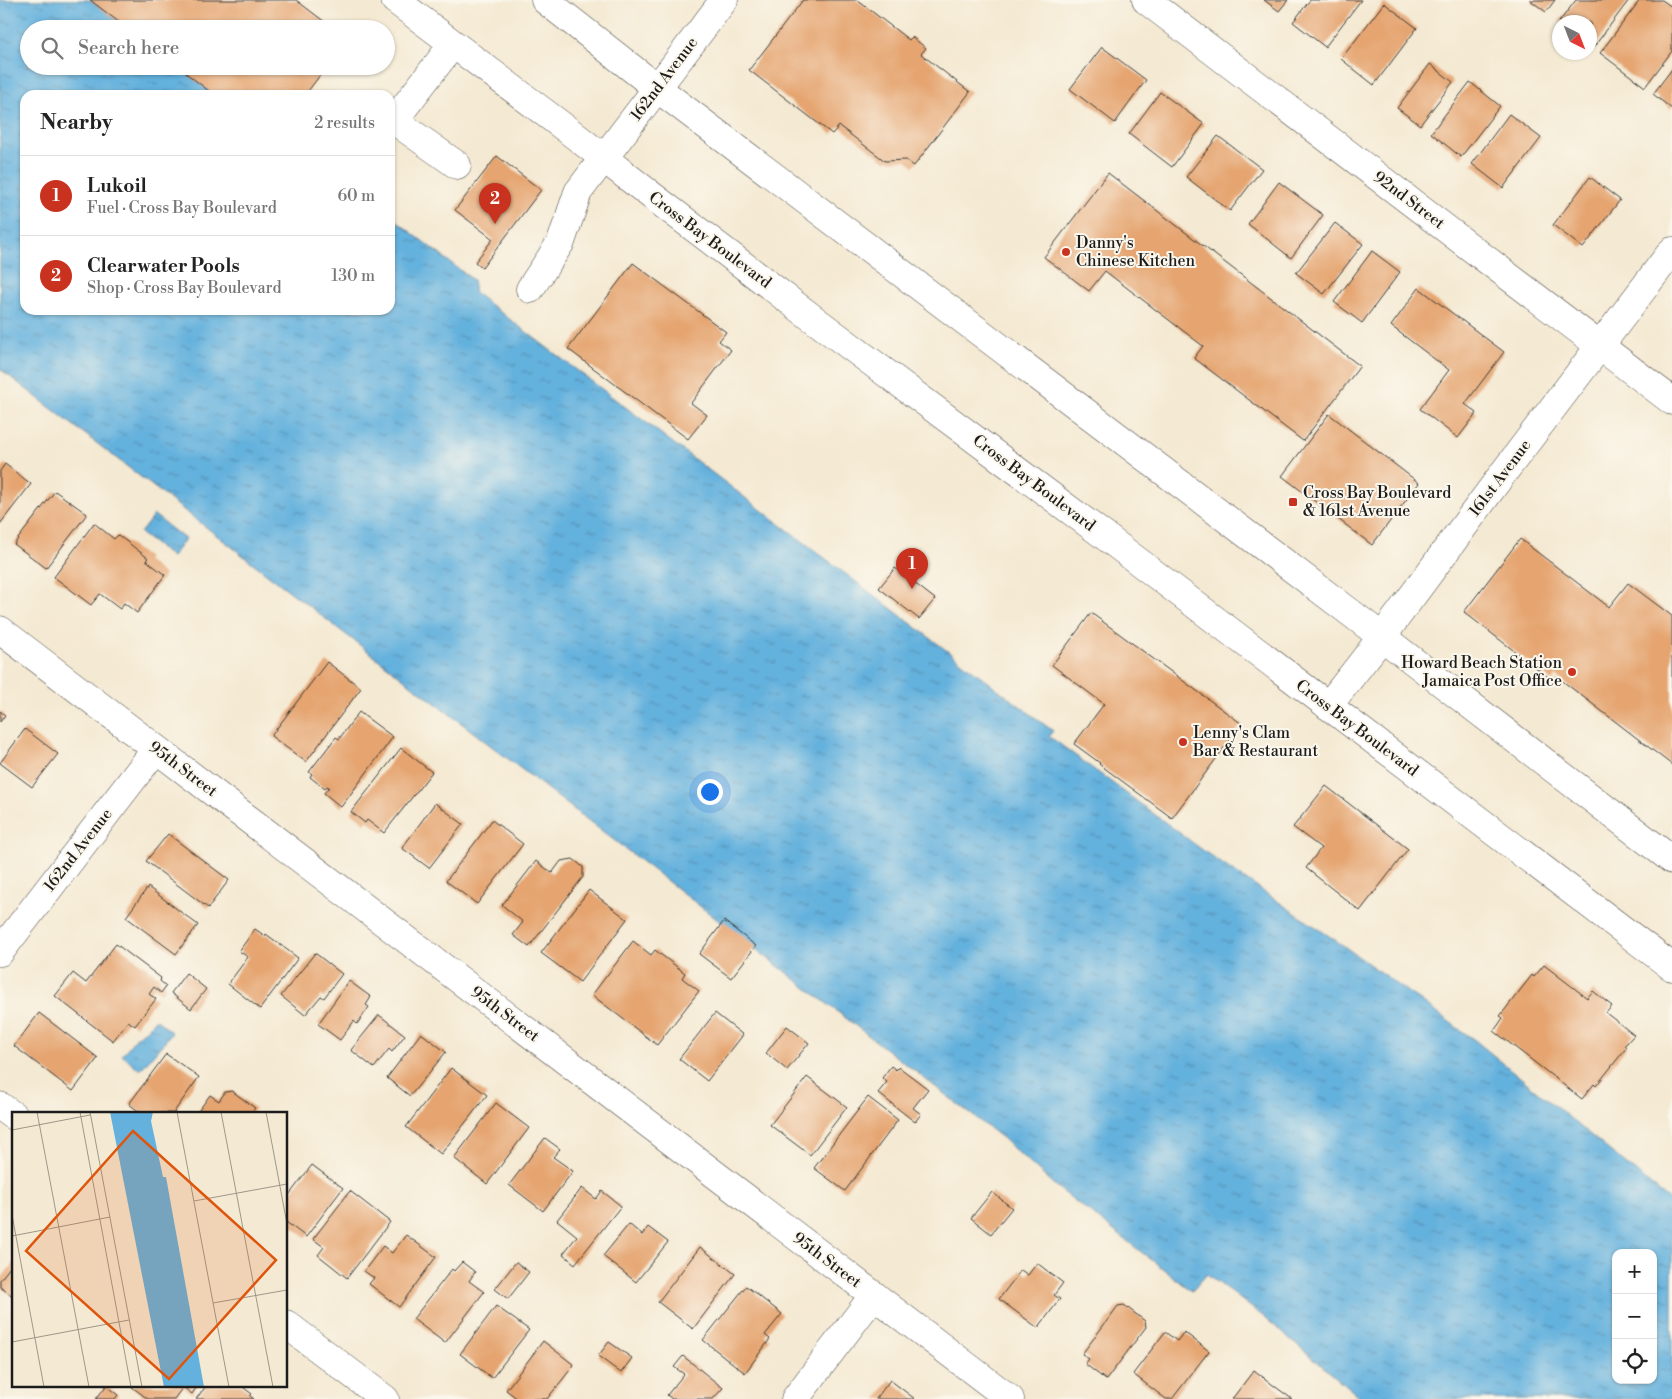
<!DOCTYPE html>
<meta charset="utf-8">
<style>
body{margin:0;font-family:"Libre Bodoni",serif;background:#f6f6f6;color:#222}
.controls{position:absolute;right:15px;bottom:15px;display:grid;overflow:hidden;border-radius:10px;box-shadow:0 1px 4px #0004}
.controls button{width:45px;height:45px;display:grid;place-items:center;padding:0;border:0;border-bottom:1px solid #e0e0e0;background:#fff;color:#222;font:25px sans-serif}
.compass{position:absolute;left:1552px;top:15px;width:45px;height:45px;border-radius:50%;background:#fff;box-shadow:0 1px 4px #0004;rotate:138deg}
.you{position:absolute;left:709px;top:791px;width:18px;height:18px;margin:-12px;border:4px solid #fff;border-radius:50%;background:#1a73e8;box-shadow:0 0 0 8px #1a73e833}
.badge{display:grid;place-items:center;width:32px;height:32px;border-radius:50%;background:#c8321e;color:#fff;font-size:16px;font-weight:700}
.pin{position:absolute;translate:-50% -41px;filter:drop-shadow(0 1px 2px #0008)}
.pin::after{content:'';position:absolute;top:26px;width:18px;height:15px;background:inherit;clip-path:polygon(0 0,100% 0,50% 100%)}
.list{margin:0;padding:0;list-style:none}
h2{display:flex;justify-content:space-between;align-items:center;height:65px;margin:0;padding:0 20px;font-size:21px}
h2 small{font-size:16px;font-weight:400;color:#767676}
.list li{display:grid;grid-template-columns:32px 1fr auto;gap:15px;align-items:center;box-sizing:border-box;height:80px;padding:0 20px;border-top:1px solid #e0e0e0}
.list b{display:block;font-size:19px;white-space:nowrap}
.list p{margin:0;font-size:16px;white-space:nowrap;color:#767676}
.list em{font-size:16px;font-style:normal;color:#767676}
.icon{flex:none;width:28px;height:28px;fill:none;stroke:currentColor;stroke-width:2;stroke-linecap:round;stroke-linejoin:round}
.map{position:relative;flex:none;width:1672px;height:1399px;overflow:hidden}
.search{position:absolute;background:#fff;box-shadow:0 1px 4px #0004;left:20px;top:20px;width:375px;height:55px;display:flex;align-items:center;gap:12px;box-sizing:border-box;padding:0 18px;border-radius:28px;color:#767676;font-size:19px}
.panel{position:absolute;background:#fff;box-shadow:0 1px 4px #0004;left:20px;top:90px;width:375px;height:225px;border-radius:15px}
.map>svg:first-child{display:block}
</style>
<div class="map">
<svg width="1672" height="1399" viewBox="0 0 1672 1399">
<defs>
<pattern id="water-ripples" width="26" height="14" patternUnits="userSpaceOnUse" patternTransform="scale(1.25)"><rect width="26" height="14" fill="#64b1dd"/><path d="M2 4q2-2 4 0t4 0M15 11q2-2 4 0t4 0" fill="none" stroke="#528fb2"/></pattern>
</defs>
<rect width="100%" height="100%" fill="#fbf7ec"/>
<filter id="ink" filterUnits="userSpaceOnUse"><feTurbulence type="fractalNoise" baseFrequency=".02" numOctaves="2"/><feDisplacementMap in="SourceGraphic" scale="10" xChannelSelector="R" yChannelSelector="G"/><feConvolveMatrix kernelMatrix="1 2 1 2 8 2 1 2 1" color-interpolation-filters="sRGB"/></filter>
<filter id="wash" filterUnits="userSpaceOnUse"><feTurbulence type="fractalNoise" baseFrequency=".0096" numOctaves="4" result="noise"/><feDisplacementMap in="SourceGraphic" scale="20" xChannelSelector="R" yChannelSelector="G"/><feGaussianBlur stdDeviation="1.12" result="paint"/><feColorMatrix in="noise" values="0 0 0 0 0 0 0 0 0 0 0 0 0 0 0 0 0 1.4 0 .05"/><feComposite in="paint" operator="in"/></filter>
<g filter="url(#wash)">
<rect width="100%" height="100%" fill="#f4e9d2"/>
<g fill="url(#water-ripples)" stroke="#40667c" fill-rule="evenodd">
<path d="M0 0H90L128 29H29V66H177L214 95H25V310H390V216L473 280 475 293 1053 731 1049 736 1212 857 1341 944 1476 1041 1672 1202V1399H1362L1264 1317 1207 1274 1192 1291 1053 1184 1002 1138 0 369ZM1616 1253H1653V1380H1616Z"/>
<path d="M154 515 185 539 172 557 140 533Z"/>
<path d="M156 1019 172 1033 140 1070 122 1055 139 1034 145 1031Z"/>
</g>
<g id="blocks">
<g fill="#e5a46f">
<path d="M90 0H296L334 29H128Z"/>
<path d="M803 0H857L909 40 912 37 926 48 921 54 970 92 914 166 906 160 885 161 839 126 832 134 749 70Z"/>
<path d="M1264 0H1288L1279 11Z"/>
<path d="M1310 0H1361L1325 47 1293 22Z"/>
<path d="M1530 0H1555L1546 12Z"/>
<path d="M1576 0H1629L1593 48 1590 46V22H1559Z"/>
<path d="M1640 0H1662L1672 7V51L1645 87 1600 53Z"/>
<path d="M1384 3 1417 28 1374 85 1341 59Z"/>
<path d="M1102 47 1146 80 1115 123 1070 89Z"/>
<path d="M1430 64 1453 82 1420 125 1397 108Z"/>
<path d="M177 66H327L305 95H214Z"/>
<path d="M1672 69V109L1653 94Z"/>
<path d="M1470 82 1500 106 1461 157 1431 133Z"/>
<path d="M1160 92 1204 124 1172 167 1129 134Z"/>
<path d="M1509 114 1541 138 1503 188 1472 164Z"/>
<path d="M1218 136 1262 169 1230 211 1186 177Z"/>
<path d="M497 156 541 190 482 268 475 262 493 239 455 210Z"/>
<path d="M1108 173 1360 366 1303 441 1194 358 1203 346 1105 271 1089 291 1044 257Z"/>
<path d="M1590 177 1620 200 1583 248 1553 225Z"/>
<path d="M1279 182 1323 215 1291 258 1248 224Z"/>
<path d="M1335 223 1363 244 1324 294 1296 273Z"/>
<path d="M1372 251 1400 272 1362 323 1334 302Z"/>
<path d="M633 263 726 332 719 341 731 350 691 403 707 415 688 439 568 349Z"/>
<path d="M1419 288 1504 352 1465 404 1477 413 1458 438 1420 409 1449 370 1391 326Z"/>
<path d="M1329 414 1419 483 1372 545 1282 476Z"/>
<path d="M5 464 31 484 0 524V471Z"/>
<path d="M55 491 87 514 46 568 14 544Z"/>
<path d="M94 523 114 539 118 535 148 558 146 560 165 575 137 613 124 603 120 609 100 594 91 605 54 577Z"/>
<path d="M1520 539 1609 607 1628 583 1672 616V765L1556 676 1553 681 1464 612Z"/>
<path d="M895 568 935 599 919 619 879 588Z"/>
<path d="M1091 613 1242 724 1172 818 1099 764 1100 763 1074 744 1104 704 1052 665Z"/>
<path d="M327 662 361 688 306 762 271 736Z"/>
<path d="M0 711 5 715 0 722Z"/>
<path d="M359 712 393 737 341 807 324 793 329 787 327 786 325 789 310 777 312 774 309 772 336 737 339 739Z"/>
<path d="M25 729 58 754 32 787 0 763Z"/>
<path d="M401 748 432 772 384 833 367 820 365 823 351 812Z"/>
<path d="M1326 786 1408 849 1360 911 1306 868 1321 848 1293 827Z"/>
<path d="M435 803 463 824 429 868 402 848Z"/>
<path d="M492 820 523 844 477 904 446 881Z"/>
<path d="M168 834 229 880 208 908 146 861Z"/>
<path d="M573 859 583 867V877L529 947 513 935 523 922 502 905 536 861 552 873 561 861Z"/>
<path d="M148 887 198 925 176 954 126 917Z"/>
<path d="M589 890 627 919 580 982 541 953Z"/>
<path d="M724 921 756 946 731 978 699 954Z"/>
<path d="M255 929 265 936 266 934 298 958 260 1009 228 984 248 957 239 951Z"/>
<path d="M633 941 651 955 655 950 685 973 682 978 699 991 657 1045 592 995Z"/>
<path d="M116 944 161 978 160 981 166 986 161 993 154 987 149 994 156 999 135 1026 128 1021 113 1041 55 996 73 973 86 983Z"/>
<path d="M315 953 342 974 324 998 321 996 305 1015 281 996Z"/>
<path d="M1544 965 1587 998 1593 991 1612 1006 1606 1013 1634 1035 1625 1045 1627 1047 1596 1086 1594 1084 1582 1099 1494 1031 1503 1018 1500 1016 1532 975 1534 977Z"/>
<path d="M186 973 206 989 191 1009 171 993Z"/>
<path d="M349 981 371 997 366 1005 369 1007 357 1024 354 1021 340 1040 318 1024Z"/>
<path d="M39 1013 98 1058 73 1091 14 1046Z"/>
<path d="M715 1013 743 1035 707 1081 679 1059Z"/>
<path d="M379 1015 405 1035 392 1052 389 1049 374 1068 351 1050Z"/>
<path d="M787 1026 809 1043 787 1070 766 1053Z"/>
<path d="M421 1033 446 1052 410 1096 387 1078Z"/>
<path d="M166 1054 199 1077 174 1112 175 1113H141L129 1104Z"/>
<path d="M891 1066 896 1070 899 1067 928 1089 913 1108 921 1114 915 1122 878 1093 887 1082 882 1078Z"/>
<path d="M451 1068 487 1095 441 1154 406 1127Z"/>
<path d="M807 1077 847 1107 810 1155 770 1125Z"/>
<path d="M232 1091 255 1108 251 1113H197L210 1095 219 1101 225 1092Z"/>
<path d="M868 1097 898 1120 845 1191 814 1168Z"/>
<path d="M496 1103 529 1128 487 1184 454 1158Z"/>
<path d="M545 1138 560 1149 553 1157 573 1171 543 1211 509 1185Z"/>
<path d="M312 1165 343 1188 306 1237 286 1222V1199Z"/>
<path d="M582 1188 596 1199 602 1191 621 1206 575 1264 563 1254 577 1236 557 1220Z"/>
<path d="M350 1191 390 1222 347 1278 318 1255 324 1247 313 1239Z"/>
<path d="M992 1192 1012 1208 991 1234 971 1218Z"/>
<path d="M629 1224 642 1235 648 1227 668 1242 636 1282 603 1256Z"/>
<path d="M406 1235 436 1257 399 1307 369 1284 374 1278 364 1271 383 1246 392 1253Z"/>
<path d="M700 1247 735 1274 693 1329 658 1302Z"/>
<path d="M14 1262V1297L0 1287V1280Z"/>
<path d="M462 1262 475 1272 469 1281 484 1292 445 1343 413 1319 452 1269 454 1271Z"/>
<path d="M516 1262 529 1272 508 1299 495 1289Z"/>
<path d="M1037 1263 1063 1283 1054 1295 1060 1299 1038 1328 999 1299 1021 1270 1028 1275Z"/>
<path d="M746 1286 782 1314 765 1335 770 1339 745 1373 703 1340Z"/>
<path d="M1124 1305 1145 1321 1146 1327 1106 1380 1085 1364 1089 1359 1082 1354 1118 1306Z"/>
<path d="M496 1306 529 1330 492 1378 460 1354Z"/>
<path d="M1165 1332 1177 1341 1184 1332 1209 1351 1172 1399H1166L1133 1374Z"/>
<path d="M543 1341 574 1365 547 1399H518L506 1390Z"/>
<path d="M609 1342 632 1358 621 1373 598 1356Z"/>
<path d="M683 1356 723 1388 713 1399H672L667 1395 684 1374 674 1367Z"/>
<path d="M1254 1370 1273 1385 1292 1399H1232Z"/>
<path d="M890 1380 915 1399H876Z"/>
<path d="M134 1385H198L192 1394 183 1387 174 1399H148L132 1387Z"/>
<path d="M207 1385H240L252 1394 250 1396 254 1399H196Z"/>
<path d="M106 1386 118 1395 115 1399H96Z"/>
</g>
</g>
</g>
<g filter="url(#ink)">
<use href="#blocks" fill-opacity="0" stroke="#3c3b37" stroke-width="1"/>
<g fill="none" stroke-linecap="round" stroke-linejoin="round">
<defs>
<g id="minor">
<path d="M1146 0 1672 401"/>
<path d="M453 44 399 114V124L457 165"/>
<path d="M530 289 561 242 578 192 724 0"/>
<path d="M0 630 1010 1399"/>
<path d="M1328 706 1382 637 1504 472 1672 251"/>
<path d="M0 952 156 749"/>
<path d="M0 1106 14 1116"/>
<path d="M286 1324 385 1399"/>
<path d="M795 1399 874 1295"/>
</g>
<g id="major">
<path d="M395 0 569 131 647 192 815 320 1114 543 1672 967"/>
<path d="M545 0 657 88 1347 610 1672 860"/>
</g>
</defs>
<use href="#minor" stroke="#3c3b37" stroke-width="29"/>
<use href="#major" stroke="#3c3b37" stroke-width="29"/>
<use href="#minor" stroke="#fff" stroke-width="28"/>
<use href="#major" stroke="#fff" stroke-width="28"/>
</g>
</g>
<g fill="#c8321e" stroke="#fbf7ec" stroke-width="2">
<circle cx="1066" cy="252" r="5"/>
<rect x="1288" y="497" width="10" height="10" rx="2.5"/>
<circle cx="1572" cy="672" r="5"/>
<circle cx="1183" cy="742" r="5"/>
</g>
<g text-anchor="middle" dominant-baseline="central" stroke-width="4" stroke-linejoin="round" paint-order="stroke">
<g font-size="16" fill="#1c1c1c" stroke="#fbf7ec">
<text transform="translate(664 79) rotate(-53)">162nd Avenue</text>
<text transform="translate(1409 200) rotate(37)">92nd Street</text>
<text transform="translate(710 240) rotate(37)">Cross Bay Boulevard</text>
<text transform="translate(1500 478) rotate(-53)">161st Avenue</text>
<text transform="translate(1034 483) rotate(37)">Cross Bay Boulevard</text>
<text transform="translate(1357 728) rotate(37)">Cross Bay Boulevard</text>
<text transform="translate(183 769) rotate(37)">95th Street</text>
<text transform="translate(78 850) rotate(-52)">162nd Avenue</text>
<text transform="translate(505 1014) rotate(37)">95th Street</text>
<text transform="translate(827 1260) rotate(37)">95th Street</text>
</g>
<g font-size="16" fill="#1c1c1c" stroke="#fbf7ec" text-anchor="start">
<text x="1076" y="243">Danny's<tspan x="1076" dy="18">Chinese Kitchen</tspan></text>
<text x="1303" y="493">Cross Bay Boulevard<tspan x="1303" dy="18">&amp; 161st Avenue</tspan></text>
<text x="1562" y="663" text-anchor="end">Howard Beach Station<tspan x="1562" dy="18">Jamaica Post Office</tspan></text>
<text x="1193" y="733">Lenny's Clam<tspan x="1193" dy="18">Bar &amp; Restaurant</tspan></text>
</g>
</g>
<g transform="translate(12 1112)">
<rect width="275" height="275" fill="#f4e9d2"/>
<path d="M98 0H141L139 9 151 65H154L192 275H152Z" fill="#64b1dd"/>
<path fill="none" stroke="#9e9789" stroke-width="1" d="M25 0 77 275M68 0 119 275M78 0 130 275M165 0 217 275M209 0 261 275M254 0 275 112M0 18 78 3M182 89 275 72M0 103 32 275M0 124 98 105M201 191 275 178M0 230 117 208"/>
<path fill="#de560d" fill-opacity="0.15" stroke="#de560d" stroke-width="2.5" d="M121 19 264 148 157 267 14 139Z"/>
<rect width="275" height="275" fill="none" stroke="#1c1c1c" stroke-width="2.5"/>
</g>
</svg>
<div class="controls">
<button>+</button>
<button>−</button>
<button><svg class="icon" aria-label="locate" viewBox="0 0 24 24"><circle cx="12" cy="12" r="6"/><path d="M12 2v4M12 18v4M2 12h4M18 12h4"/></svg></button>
</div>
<svg class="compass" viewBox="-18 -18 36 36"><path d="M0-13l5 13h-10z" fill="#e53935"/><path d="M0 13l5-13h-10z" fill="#767676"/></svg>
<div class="you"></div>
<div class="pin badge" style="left:912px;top:589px">1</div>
<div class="pin badge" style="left:495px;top:224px">2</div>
<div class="search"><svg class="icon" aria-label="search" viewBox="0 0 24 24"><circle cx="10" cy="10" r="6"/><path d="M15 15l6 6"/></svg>Search here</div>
<section class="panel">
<h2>Nearby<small>2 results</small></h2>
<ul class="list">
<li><span class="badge">1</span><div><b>Lukoil</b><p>Fuel · Cross Bay Boulevard</p></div><em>60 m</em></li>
<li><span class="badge">2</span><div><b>Clearwater Pools</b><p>Shop · Cross Bay Boulevard</p></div><em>130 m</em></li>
</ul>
</section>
</div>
